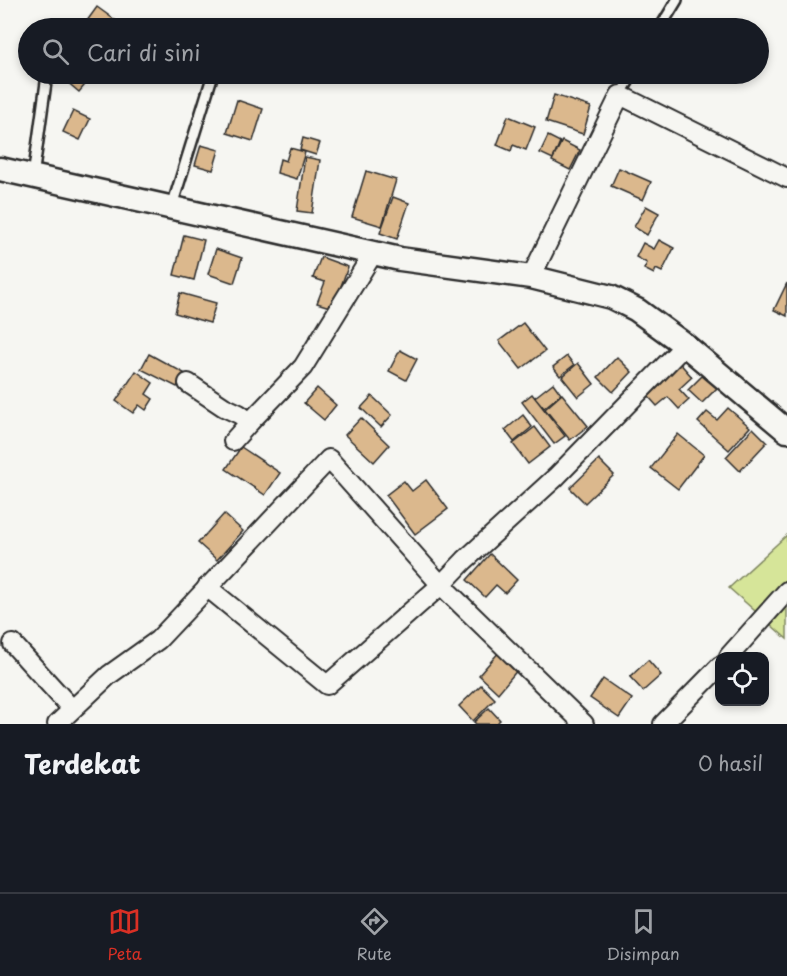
<!DOCTYPE html>
<html lang="id">
<style>
body{margin:0;font-family:"Playpen Sans",sans-serif;background:#242831;color:#f1f3f6}
.controls{position:absolute;right:18px;bottom:18px;display:grid;overflow:hidden;border-radius:12px;box-shadow:0 3px 9px #0003}
.controls button{width:54px;height:54px;display:grid;place-items:center;padding:0;border:0;border-bottom:2px solid #363941;background:#171b24;color:#f1f3f6;font:30px sans-serif}
.list{margin:0;padding:0;list-style:none}
h2{display:flex;justify-content:space-between;align-items:center;height:78px;margin:0;padding:0 24px;font-size:26px}
h2 small{font-size:20px;font-weight:400;color:#9ea1a6}
.icon{flex:none;width:33px;height:33px;fill:none;stroke:currentColor;stroke-width:2;stroke-linecap:round;stroke-linejoin:round}
.map{position:relative;flex:none;width:787px;height:724px;overflow:hidden}
.search{position:absolute;background:#171b24;box-shadow:0 3px 9px #0003;left:18px;right:18px;top:18px;height:66px;display:flex;align-items:center;gap:15px;box-sizing:border-box;padding:0 21px;border-radius:33px;color:#9ea1a6;font-size:22px}
.sheet{height:168px;background:#171b24}
nav{display:flex;justify-content:space-around;align-items:center;box-sizing:border-box;height:84px;border-top:2px solid #363941;background:#171b24;font-size:16px;color:#9ea1a6}
nav a{display:grid;justify-items:center;gap:3px}
nav .on{color:#d93025}
.map>svg:first-child{display:block}
</style>
<div class="map">
<svg width="787" height="724" viewBox="0 0 787 724">
<rect width="100%" height="100%" fill="#f6f6f2"/>
<filter id="ink" filterUnits="userSpaceOnUse"><feTurbulence type="fractalNoise" baseFrequency=".0167" numOctaves="2"/><feDisplacementMap in="SourceGraphic" scale="12" xChannelSelector="R" yChannelSelector="G"/><feConvolveMatrix kernelMatrix="1 2 1 2 8 2 1 2 1" color-interpolation-filters="sRGB"/></filter>
<g filter="url(#ink)">
<path fill="#d6e599" stroke="#808862" stroke-width="1.5" d="M787 535V639L729 588Z"/>
<g fill="#dbb88d" stroke="#2b2b2b" stroke-width="1.5">
<path d="M97 7 119 23 115 28H90L84 25Z"/>
<path d="M72 74H94L79 92 66 81Z"/>
<path d="M554 95 591 107 583 134 546 122Z"/>
<path d="M237 100 263 109 253 141 227 133Z"/>
<path d="M73 111 90 119 80 140 63 132Z"/>
<path d="M508 116 535 127 526 150 513 145 511 151 497 145Z"/>
<path d="M548 136 560 142 553 159 540 153Z"/>
<path d="M303 138 320 143 316 155 300 150Z"/>
<path d="M562 141 580 150 570 170 552 161Z"/>
<path d="M201 145 219 150 213 170 195 165Z"/>
<path d="M290 148 305 152 297 179 277 173 280 159 286 161Z"/>
<path d="M305 157 320 160 312 213 297 211Z"/>
<path d="M619 168 651 182 643 200 611 186Z"/>
<path d="M366 171 396 180 382 226 352 217Z"/>
<path d="M393 197 409 203 397 239 380 233Z"/>
<path d="M646 206 659 213 647 235 634 227Z"/>
<path d="M184 235 204 240 194 280 174 275Z"/>
<path d="M659 240 674 248 662 272 656 269 654 274 644 269 647 263 636 257 643 243 654 249Z"/>
<path d="M216 249 242 258 234 283 208 274Z"/>
<path d="M321 257 348 267 333 308 317 303 325 282 313 278Z"/>
<path d="M787 283V316L774 310Z"/>
<path d="M180 293 216 303 210 323 175 313Z"/>
<path d="M523 323 545 351 521 369 499 341Z"/>
<path d="M400 350 417 359 406 380 389 371Z"/>
<path d="M149 354 184 373 177 387 141 369Z"/>
<path d="M567 356 574 365 560 376 553 367Z"/>
<path d="M617 357 632 372 613 392 598 377Z"/>
<path d="M677 360 692 377 679 389 689 400 679 409 668 397 657 406 648 396 660 385 655 379Z"/>
<path d="M578 363 594 384 578 397 562 377Z"/>
<path d="M136 371 153 383 146 394 153 399 146 410 139 405 133 413 116 401Z"/>
<path d="M703 375 717 388 702 403 688 390Z"/>
<path d="M553 383 561 394 544 408 535 397Z"/>
<path d="M317 388 336 405 324 420 304 403Z"/>
<path d="M532 394 565 436 554 444 522 402Z"/>
<path d="M562 394 588 426 570 440 545 409Z"/>
<path d="M372 396 392 415 381 427 361 408Z"/>
<path d="M728 408 750 427 729 450 698 422 707 412 717 420Z"/>
<path d="M523 415 532 427 514 442 505 430Z"/>
<path d="M361 418 389 445 374 462 345 435Z"/>
<path d="M535 427 550 447 528 464 513 444Z"/>
<path d="M753 428 767 442 740 471 726 457Z"/>
<path d="M678 434 704 455 678 489 651 468Z"/>
<path d="M241 447 280 473 265 495 226 469Z"/>
<path d="M599 460 614 475 585 503 570 488Z"/>
<path d="M426 480 448 509 415 534 386 495 404 481 412 491Z"/>
<path d="M224 514 243 531 217 560 198 543Z"/>
<path d="M490 554 517 580 505 593 496 585 485 597 467 580Z"/>
<path d="M500 651 519 668 498 693 479 675Z"/>
<path d="M648 660 661 675 643 691 630 677Z"/>
<path d="M603 679 632 699 619 718 590 698Z"/>
<path d="M481 685 495 699 473 721 459 706Z"/>
<path d="M489 708 500 720 496 724H476L474 722Z"/>
</g>
<g fill="none" stroke-linecap="round" stroke-linejoin="round">
<defs>
<g id="service">
<path d="M660 28 677 0"/>
<path d="M620 95 633 74"/>
<path d="M33 177 47 75"/>
<path d="M172 206 213 74"/>
</g>
<g id="minor">
<path d="M531 277 620 95 787 178"/>
<path d="M188 383 224 407 239 414 250 422 303 367 374 252"/>
<path d="M233 441 250 422"/>
<path d="M207 587 327 685 441 585 465 560 556 477 685 345"/>
<path d="M13 644 72 709"/>
<path d="M729 656 787 591"/>
<path d="M57 724 109 675 158 640 329 459 441 585 584 724"/>
<path d="M663 724 720 666"/>
</g>
<path id="tertiary" d="M0 169 400 259 531 277 611 297 637 310 685 345 787 431"/>
</defs>
<use href="#service" stroke="#2b2b2b" stroke-width="14"/>
<use href="#minor" stroke="#2b2b2b" stroke-width="22"/>
<use href="#tertiary" stroke="#2b2b2b" stroke-width="27"/>
<use href="#service" stroke="#f6f6f2" stroke-width="9"/>
<use href="#minor" stroke="#f6f6f2" stroke-width="18"/>
<use href="#tertiary" stroke="#f6f6f2" stroke-width="22"/>
</g>
</g>
</svg>
<div class="controls">
<button><svg class="icon" aria-label="locate" viewBox="0 0 24 24"><circle cx="12" cy="12" r="6"/><path d="M12 2v4M12 18v4M2 12h4M18 12h4"/></svg></button>
</div>
<div class="search"><svg class="icon" aria-label="search" viewBox="0 0 24 24"><circle cx="10" cy="10" r="6"/><path d="M15 15l6 6"/></svg>Cari di sini</div>
</div>
<section class="sheet">
<h2>Terdekat<small>0 hasil</small></h2>
<ul class="list">
</ul>
</section>
<nav>
<a class="on"><svg class="icon" aria-label="map" viewBox="0 0 24 24"><path d="M3 6l6-2 6 2 6-2v14l-6 2-6-2-6 2zM9 4v14M15 6v14"/></svg>Peta</a>
<a><svg class="icon" aria-label="directions" viewBox="0 0 24 24"><path d="M12 3l9 9-9 9-9-9zM9 14v-3h6M13 9l2 2-2 2"/></svg>Rute</a>
<a><svg class="icon" aria-label="saved" viewBox="0 0 24 24"><path d="M7 4h10v16l-5-4-5 4z"/></svg>Disimpan</a>
</nav>
